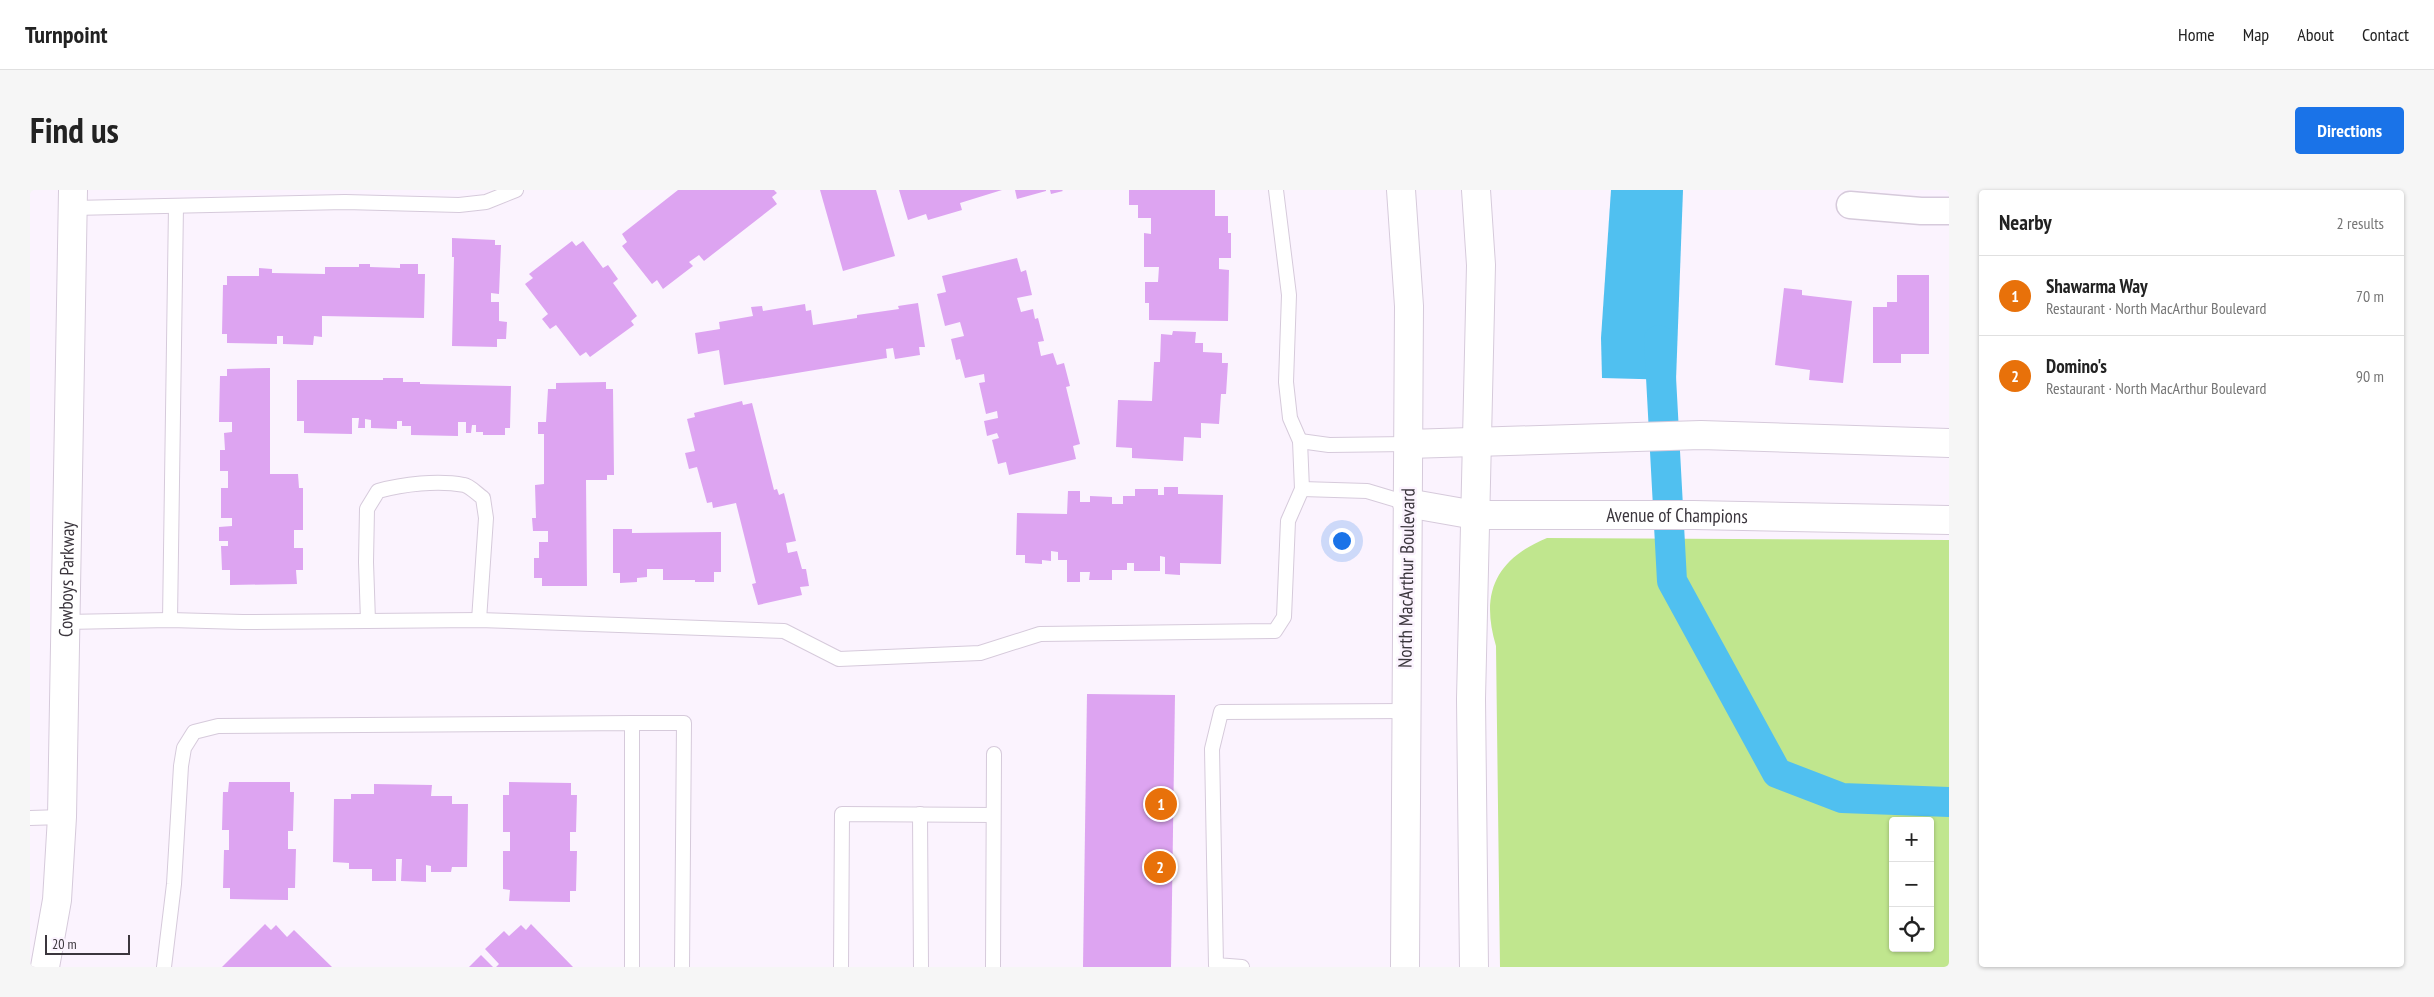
<!DOCTYPE html>
<meta charset="utf-8">
<style>
body{margin:0;font-family:"PT Sans Narrow",sans-serif;background:#f6f6f6;color:#222}
.controls{position:absolute;right:15px;bottom:15px;display:grid;overflow:hidden;border-radius:5px;box-shadow:0 1px 4px #0004}
.controls button{width:45px;height:45px;display:grid;place-items:center;padding:0;border:0;border-bottom:1px solid #e0e0e0;background:#fff;color:#222;font:25px sans-serif}
.scale{position:absolute;left:15px;bottom:12px;width:85px;box-sizing:border-box;padding-left:5px;border:2px solid #3b363d;border-top:0;font-size:14px;line-height:18px;white-space:nowrap;color:#3b363d;-webkit-text-stroke:4px #fbf3fe;paint-order:stroke}
.you{position:absolute;left:1311px;top:350px;width:18px;height:18px;margin:-12px;border:4px solid #fff;border-radius:50%;background:#1a73e8;box-shadow:0 0 0 8px #1a73e833}
.badge{display:grid;place-items:center;width:32px;height:32px;border-radius:50%;background:#1a73e8;color:#fff;font-size:16px;font-weight:700}
.pin{position:absolute;translate:-50% -50%;border:2px solid #fff;box-shadow:0 1px 5px #0006}
.list{margin:0;padding:0;list-style:none}
h2{display:flex;justify-content:space-between;align-items:center;height:65px;margin:0;padding:0 20px;font-size:21px}
h2 small{font-size:16px;font-weight:400;color:#767676}
.list li{display:grid;grid-template-columns:32px 1fr auto;gap:15px;align-items:center;box-sizing:border-box;height:80px;padding:0 20px;border-top:1px solid #e0e0e0}
.list b{display:block;font-size:19px;white-space:nowrap}
.list p{margin:0;font-size:16px;white-space:nowrap;color:#767676}
.list em{font-size:16px;font-style:normal;color:#767676}
.icon{flex:none;width:28px;height:28px;fill:none;stroke:currentColor;stroke-width:2;stroke-linecap:round;stroke-linejoin:round}
.map{position:relative;flex:none;width:1919px;height:777px;overflow:hidden;border-radius:5px}
header{display:flex;align-items:center;gap:30px;box-sizing:border-box;height:70px;padding:0 25px;background:#fff;border-bottom:1px solid #e0e0e0}
header strong{font-size:24px}
nav{display:flex;gap:28px;margin-inline-start:auto;font-size:18px}
.intro{display:flex;align-items:center;justify-content:space-between;box-sizing:border-box;height:120px;padding:0 30px}
h1{margin:0;font-size:35px}
.button{padding:12px 22px;border-radius:5px;background:#1a73e8;color:#fff;font-size:18px;font-weight:700}
main{display:flex;gap:30px;padding:0 30px}
aside{flex:1;background:#fff;border-radius:5px;box-shadow:0 1px 4px #0004}
.map>svg:first-child{display:block}
</style>
<header>
<strong>Turnpoint</strong>
<nav><a>Home</a><a>Map</a><a>About</a><a>Contact</a></nav>
</header>
<div class="intro"><h1>Find us</h1><a class="button">Directions</a></div>
<main>
<div class="map">
<svg width="1919" height="777" viewBox="0 0 1919 777">
<rect width="100%" height="100%" fill="#fbf3fe"/>
<path fill="#c0e68e" fill-rule="evenodd" d="M1517 348 1919 350V777H1470L1466 456C1450 403 1466 369 1517 348ZM1863 631H1900V758H1863Z"/>
<path fill="#50c0f0" d="M1581 0H1653L1646 190 1572 188 1571 148Z"/>
<g fill="none" stroke-linecap="round" stroke-linejoin="round">
<path stroke="#50c0f0" stroke-width="30" d="M1629 150 1642 391 1747 583 1812 608 1919 612"/>
</g>
<g fill="#dda4f1">
<path d="M648 0H744L747 3 742 7 747 14 674 71 669 65 659 72 663 76 633 99 627 90 622 94 592 56 597 52 592 44Z"/>
<path d="M790 0H846L865 66 813 81Z"/>
<path d="M869 0H972L930 13 932 20 898 30 896 24 878 30Z"/>
<path d="M985 0H1016V1L987 9Z"/>
<path d="M1020 0H1032L1033 1 1021 4Z"/>
<path d="M1099 0H1185V26H1198V43H1201V68H1189V79L1199 80 1198 131 1119 130V113H1115V92H1128L1129 77H1114V43L1121 44V28H1108V15H1099Z"/>
<path d="M422 48 465 50V55H471L469 104 461 103V112H469V131L477 132 476 149H467V157L422 156 424 67H422Z"/>
<path d="M542 51 546 56 553 51 573 78 578 75 588 89 583 93 607 126 601 131 604 135 560 167 556 162 550 166 526 135 520 139 512 129 518 124 495 94 503 88 499 84Z"/>
<path d="M987 68 991 82 996 80 1002 105 987 108 991 122 1003 119 1005 129 1008 128 1014 151 1008 152 1011 166 1023 163 1027 175 1034 173 1040 196 1036 197 1050 254 1043 256 1046 269 979 285 976 272 968 274 962 250 969 248 967 243 957 246 954 231 968 228 967 221 956 224 949 193 955 192 954 184 935 188 930 169 926 170 921 149 934 146 930 132 915 136 907 104 916 102 912 86Z"/>
<path d="M329 74H340V77L370 78V74H388V84H395L394 128 292 126V147L284 146 283 155 253 154V146H247V154L197 153V144H192L193 95H197V86H229V78L242 79V83L295 84V77H329Z"/>
<path d="M1867 85H1899V164H1871V173H1843V117H1857V112H1867Z"/>
<path d="M1754 98 1772 100V105L1822 111 1813 193 1779 190 1780 180 1745 175Z"/>
<path d="M888 113 895 157H889L890 165 865 169 863 158 856 159 857 168 694 195 689 160 668 164 665 143 690 139 689 132 723 126 721 117 732 116 733 121 775 114 776 121 781 120 783 135 827 128V125L869 119 868 116Z"/>
<path d="M1143 141 1166 142 1165 153H1173V162L1192 163V173H1198L1196 204H1191L1189 234 1171 233V248L1154 247 1153 271 1102 268V258L1086 257 1088 210 1122 211 1124 172H1130L1131 144 1142 145Z"/>
<path d="M240 178V284H268L269 298H273V340H264V358H273V380H266L267 394 200 395V380H192L191 356H198V351H189V337L202 336V328H191V298H198V281H190V260H195L194 243 202 242V232H189L190 186H197V179Z"/>
<path d="M353 188H373V192H390V194L481 196 480 238H475V245H453V242H446V235H442L441 243H436V232H428V246L381 245V236H372V231H367V239L341 238V230L335 229V238H328L329 228H322V244L274 243V231H267V190H353Z"/>
<path d="M576 192V199H583L584 285H577V290H556L557 396H512V388H504V368H509V352H518V341H503L502 328H506L505 295 514 294V244H508V232H516L518 199H526V193Z"/>
<path d="M712 211 713 215 722 213 744 300 747 299 749 305 754 303 766 351 756 353 758 363 767 361 772 379H776L779 396 770 397 772 405 728 415 722 394 726 393 706 313 683 318 682 312 677 313 667 277 659 279 655 263 665 261 657 229 665 227 664 223Z"/>
<path d="M1134 297H1148V304L1193 305 1191 374 1150 373V385L1135 384V367L1130 366V381H1104V373H1097V380H1082V390H1059L1060 382H1050V392H1037V370H1028V362L1021 361V371L1012 370V374L995 373V365H986L987 323 1037 324 1038 301H1050V312H1060V306L1082 307V314H1093V306H1105V299H1128V305H1134Z"/>
<path d="M583 339H602V343L691 342V382H684V392H665V390H633V379H617V387L607 388V392L590 393V383H583Z"/>
<path d="M1057 504 1145 505 1141 777H1053Z"/>
<path d="M199 592H260V602H264L263 641H258V659H266L265 698H258V710L200 709V698H193L194 660H199V640H192L193 602H198Z"/>
<path d="M479 592 541 593V605H547L546 642H540V661H547L546 701H540V712L479 711 480 700 473 699V661H480V642H473V605H479Z"/>
<path d="M344 594 402 595 401 606H422V614H438L437 677H422L421 682H401V676L396 675V692L371 691 372 669H366V691H342V679H319V673L303 672 304 609H321V604H344Z"/>
<path d="M235 734 241 740 246 735 257 747 264 740 302 777H192Z"/>
<path d="M501 734 543 777H466L469 774 455 759 474 741 479 746 491 735 496 740Z"/>
<path d="M451 765 463 777H439Z"/>
</g>
<g fill="none" stroke-linecap="round" stroke-linejoin="round">
<defs>
<g id="lane">
<path d="M43 18 315 12 429 15 456 12 486 0"/>
<path d="M1270 251 1299 255 1378 254"/>
<path d="M1272 299 1337 301 1377 313"/>
<path d="M140 430 146 16"/>
<path d="M338 431 336 372 337 319 348 301C373 294 408 290 434 295 440 296 447 304 453 308L456 328 449 430"/>
<path d="M35 432 140 430 213 432 449 430 754 441 809 469 950 463 1010 444 1245 441 1254 427 1258 331 1272 299 1270 251 1260 228 1256 192 1259 105 1246 0"/>
<path d="M602 533H654L652 777"/>
<path d="M890 624 891 777"/>
<path d="M0 628 32 627"/>
<path d="M134 777 144 694 151 576 154 558 164 542 188 536 602 533V777"/>
<path d="M811 777 812 624 963 625"/>
<path d="M963 777 964 564"/>
<path d="M1212 777 1186 775 1182 559 1191 522 1375 521"/>
</g>
<path id="street" d="M1820 15 1891 21H1919"/>
<g id="secondary">
<path d="M1371 0 1379 116 1375 777"/>
<path d="M1378 254 1671 245 1919 253"/>
<path id="s1" d="M1377 313 1445 325H1664L1919 330"/>
<path id="s2" d="M15 777 27 710 32 627 43 0"/>
<path d="M1444 777 1441 509 1451 75 1446 0"/>
</g>
</defs>
<use href="#lane" stroke="#d6cadb" stroke-width="16"/>
<use href="#street" stroke="#d6cadb" stroke-width="29"/>
<use href="#secondary" stroke="#d6cadb" stroke-width="30"/>
<use href="#lane" stroke="#fff" stroke-width="14"/>
<use href="#street" stroke="#fff" stroke-width="26"/>
<use href="#secondary" stroke="#fff" stroke-width="28"/>
</g>
<g text-anchor="middle" dominant-baseline="central" stroke-width="5" stroke-linejoin="round" paint-order="stroke">
<g font-size="19" fill="#3b363d" stroke="#fbf3fe">
<text stroke="none"><textPath href="#s1" startOffset="271">Avenue of Champions</textPath></text>
<text transform="translate(1376 388) rotate(-89)">North MacArthur Boulevard</text>
<text stroke="none"><textPath href="#s2" startOffset="389">Cowboys Parkway</textPath></text>
</g>
</g>
</svg>
<div class="controls">
<button>+</button>
<button>−</button>
<button><svg class="icon" aria-label="locate" viewBox="0 0 24 24"><circle cx="12" cy="12" r="6"/><path d="M12 2v4M12 18v4M2 12h4M18 12h4"/></svg></button>
</div>
<div class="scale">20 m</div>
<div class="you"></div>
<div class="pin badge" style="left:1131px;top:614px;background:#e8710a">1</div>
<div class="pin badge" style="left:1130px;top:677px;background:#e8710a">2</div>
</div>
<aside>
<h2>Nearby<small>2 results</small></h2>
<ul class="list">
<li><span class="badge" style="background:#e8710a">1</span><div><b>Shawarma Way</b><p>Restaurant · North MacArthur Boulevard</p></div><em>70 m</em></li>
<li><span class="badge" style="background:#e8710a">2</span><div><b>Domino's</b><p>Restaurant · North MacArthur Boulevard</p></div><em>90 m</em></li>
</ul>
</aside>
</main>
